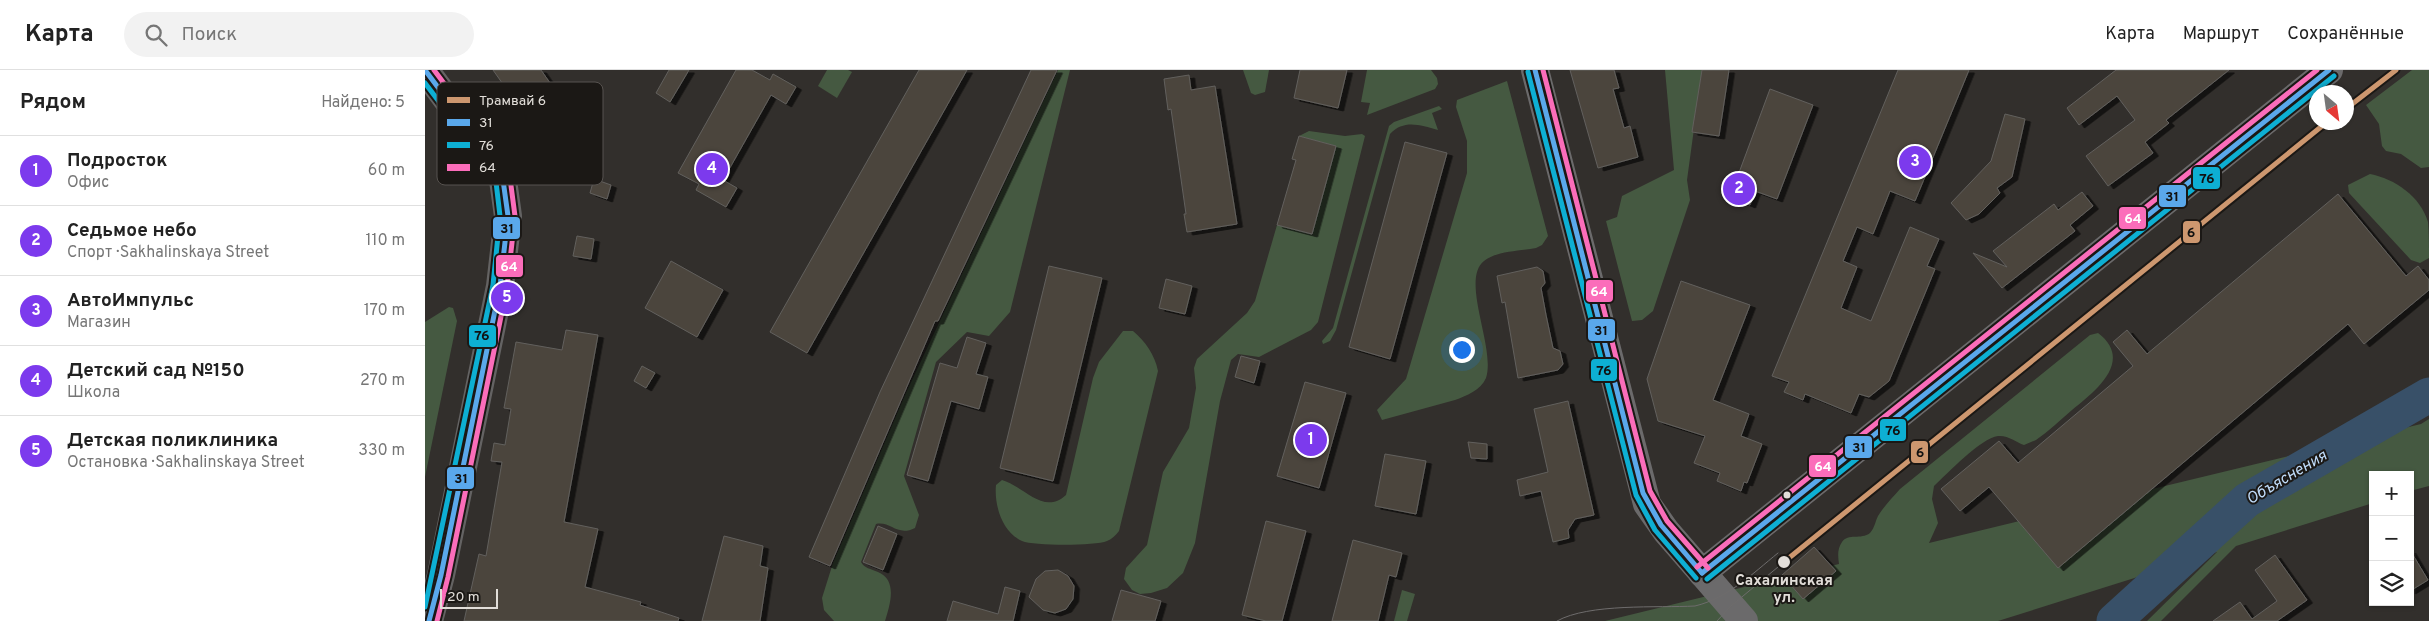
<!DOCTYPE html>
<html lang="ru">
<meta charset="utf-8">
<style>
body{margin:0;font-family:Overpass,sans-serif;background:#f2f2f2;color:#222}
.controls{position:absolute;right:15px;bottom:15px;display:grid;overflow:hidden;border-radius:0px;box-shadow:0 1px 4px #0004}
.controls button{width:45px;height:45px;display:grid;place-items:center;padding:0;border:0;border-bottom:1px solid #e0e0e0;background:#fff;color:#222;font:25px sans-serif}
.compass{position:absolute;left:1884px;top:15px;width:45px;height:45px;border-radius:50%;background:#fff;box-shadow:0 1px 4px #0004;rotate:151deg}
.scale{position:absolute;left:15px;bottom:12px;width:58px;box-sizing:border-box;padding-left:5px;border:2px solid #e2ded9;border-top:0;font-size:14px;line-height:18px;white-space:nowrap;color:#e2ded9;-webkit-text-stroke:4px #1b1815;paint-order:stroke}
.you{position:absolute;left:1036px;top:279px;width:18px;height:18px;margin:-12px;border:4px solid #fff;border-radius:50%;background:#1a73e8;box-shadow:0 0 0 8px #1a73e833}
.badge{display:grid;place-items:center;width:32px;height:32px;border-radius:50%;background:#7c3aed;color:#fff;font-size:16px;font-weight:700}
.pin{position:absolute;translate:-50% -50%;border:2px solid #fff;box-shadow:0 1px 5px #0006}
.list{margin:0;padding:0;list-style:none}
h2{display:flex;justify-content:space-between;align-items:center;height:65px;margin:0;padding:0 20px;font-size:21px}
h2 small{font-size:16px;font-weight:400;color:#767676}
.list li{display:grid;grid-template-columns:32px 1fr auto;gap:15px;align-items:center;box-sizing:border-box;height:70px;padding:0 20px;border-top:1px solid #e0e0e0}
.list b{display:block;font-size:19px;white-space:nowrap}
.list p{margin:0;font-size:16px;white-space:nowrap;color:#767676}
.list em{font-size:16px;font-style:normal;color:#767676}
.icon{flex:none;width:28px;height:28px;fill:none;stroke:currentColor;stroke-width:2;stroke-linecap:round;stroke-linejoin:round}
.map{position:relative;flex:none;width:2004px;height:551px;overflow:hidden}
header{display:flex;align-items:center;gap:30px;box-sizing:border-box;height:70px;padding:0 25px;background:#fff;border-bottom:1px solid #e0e0e0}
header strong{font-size:24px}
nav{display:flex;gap:28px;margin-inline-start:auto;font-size:18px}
.search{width:350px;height:45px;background:#f2f2f2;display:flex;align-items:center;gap:12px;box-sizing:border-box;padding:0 18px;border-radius:28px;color:#767676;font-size:19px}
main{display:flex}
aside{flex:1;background:#fff}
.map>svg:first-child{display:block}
</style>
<header>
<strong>Карта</strong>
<div class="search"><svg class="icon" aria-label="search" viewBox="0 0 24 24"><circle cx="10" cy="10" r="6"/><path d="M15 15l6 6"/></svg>Поиск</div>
<nav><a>Карта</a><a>Маршрут</a><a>Сохранённые</a></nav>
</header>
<main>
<aside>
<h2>Рядом<small>Найдено: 5</small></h2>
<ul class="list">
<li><span class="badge">1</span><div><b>Подросток</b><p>Офис</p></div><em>60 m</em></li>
<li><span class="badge">2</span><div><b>Седьмое небо</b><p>Спорт · Sakhalinskaya Street</p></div><em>110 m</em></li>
<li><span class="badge">3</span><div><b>АвтоИмпульс</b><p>Магазин</p></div><em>170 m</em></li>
<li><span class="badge">4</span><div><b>Детский сад №150</b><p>Школа</p></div><em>270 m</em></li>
<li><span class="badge">5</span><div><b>Детская поликлиника</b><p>Остановка · Sakhalinskaya Street</p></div><em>330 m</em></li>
</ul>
</aside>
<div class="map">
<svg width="2004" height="551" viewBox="0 0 2004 551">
<defs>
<filter id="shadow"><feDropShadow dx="5.5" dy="3" stdDeviation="0" flood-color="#0009"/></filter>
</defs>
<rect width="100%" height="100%" fill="#322f2c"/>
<g fill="#455941">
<path d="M402 0H423L427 2 412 28 393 16Z"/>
<path d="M633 0H645L585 242 564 266 542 262 511 292 479 406 494 445 490 458C472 467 466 451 451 454L436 492C439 498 446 499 453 502 473 510 465 535 460 551H409L399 540 397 528 408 493 481 323Z"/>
<path d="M818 0H844L840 22 830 25 826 23Z"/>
<path d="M942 0H1006L1012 8 1013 14 1010 19 942 45 945 33 936 32Z"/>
<path d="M1240 0H1277L1262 110 1265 130 1228 241 1217 250 1207 251 1181 151 1192 147 1197 126 1249 100Z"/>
<path d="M1987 0H2004V97L1996 98 1976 84 1961 81 1957 76 1954 54 1941 35Z"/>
<path d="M1082 11 1123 166 1117 175 1111 178C1095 181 1071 181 1059 191 1035 210 1071 278 1061 308 1056 320 1041 326 1030 330L957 350 952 340 981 309 1042 103V71L1031 37 1032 30Z"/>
<path d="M1014 36 1017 39 1007 43 1013 60C995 55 979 49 965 64L911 260 905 271 898 274 897 271 908 258 964 56 969 52Z"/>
<path d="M884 61 920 66 937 64 940 66 893 252 886 260 834 287 813 284 806 290 795 331 770 473 758 503 742 518 726 523 715 524 707 520 699 509 701 498 722 475 738 402 764 358 771 318 769 298 772 289 822 243 830 231 852 155 887 164 910 76 874 66Z"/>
<path d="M1945 104C1970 109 1995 126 2003 152 2004 162 2004 178 2004 188L1995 193 1986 190 1924 123 1923 115Z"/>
<path d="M24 237 28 238 32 251 0 407V252Z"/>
<path d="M698 261H708C720 271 730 285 733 301L694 461C691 465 687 469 682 471 670 476 609 476 597 471 577 462 569 435 571 415L577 410C599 416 618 446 641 425L668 308 674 292Z"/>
<path d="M1673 263C1710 291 1669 322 1647 340 1635 350 1624 361 1611 370L1599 375C1591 372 1583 365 1573 366 1556 368 1522 404 1509 416L1507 429 1513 453 1504 473 1996 354 2004 349V416L1985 421V405H1948V433L1811 476 1736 551H1722L1792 482 1573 551H1180L1414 494C1413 487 1412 479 1417 472 1423 463 1436 470 1445 463 1450 457 1450 452 1453 446 1459 436 1468 427 1475 419L1665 265Z"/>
<path d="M977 520 990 524 982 551H969Z"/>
</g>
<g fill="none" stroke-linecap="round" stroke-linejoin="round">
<path stroke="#385068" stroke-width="35" d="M1689 551 1822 430 2004 325"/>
</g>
<g fill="#4b453e" stroke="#62605d" filter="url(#shadow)">
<path d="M68 0H116L157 59 125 81Z"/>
<path d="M244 0H264L245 32 231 23Z"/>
<path d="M311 0H327L345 10 348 4 371 17 361 34 346 25 298 110 312 118 301 137 271 120 274 114 253 103Z"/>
<path d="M494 0H542L382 283 345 262Z"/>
<path d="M606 0H632L513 251H510L405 496 384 487 455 322Z"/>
<path d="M875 0H922L913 38 869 28Z"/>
<path d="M1145 0H1189L1194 18 1188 19 1199 58 1205 56 1213 87 1173 98Z"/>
<path d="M1277 0H1304L1294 66 1267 62Z"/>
<path d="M1473 0H1544L1490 131 1465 121 1448 164 1432 157 1418 191 1432 197 1416 238 1446 251 1485 157 1514 169 1502 196 1510 199 1464 311 1444 327 1434 324 1426 343 1380 324 1378 330 1359 322 1364 312 1347 306Z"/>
<path d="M1691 0H1804L1741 50 1744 53 1720 72 1728 83 1683 116 1661 86 1710 50 1692 26 1654 55 1642 38Z"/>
<path d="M764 5 766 20 790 16 812 154 762 162 759 144H761L746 39 743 40 739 9Z"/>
<path d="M1345 19 1388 35 1352 129 1330 121 1325 135 1305 127Z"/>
<path d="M1580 44 1600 49 1587 107 1572 118 1575 123 1554 144 1541 150 1526 133 1566 91Z"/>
<path d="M874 66 911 76 887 164 852 155 871 90 867 89Z"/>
<path d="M980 72 1022 83 965 289 924 277Z"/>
<path d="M169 109 186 115 182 129 165 123Z"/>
<path d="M1657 122 1668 136 1645 155 1650 161 1577 218 1548 183 1582 197 1568 181 1629 134 1633 140Z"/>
<path d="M1913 124 1981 206 1993 196 2004 210V220L1939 274 1923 254 1633 498 1564 417 1535 441 1516 419 1574 371 1593 393 1708 296 1688 272 1702 260 1722 284Z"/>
<path d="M152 166 169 169 166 189 148 186Z"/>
<path d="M246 191 298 220 272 267 220 238Z"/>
<path d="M624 196 677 208 628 411 575 398Z"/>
<path d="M1112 197 1118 201 1120 213 1116 218 1121 245 1128 278 1135 281 1138 294 1133 300 1093 308 1080 232 1077 233 1072 206Z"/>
<path d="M741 209 767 216 760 244 734 238Z"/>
<path d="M1256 211 1325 235 1288 330 1324 344 1316 366 1337 374 1322 413 1319 412 1316 421 1292 411 1295 403 1269 393 1280 366 1233 351 1222 309Z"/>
<path d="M141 260 173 265 139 452 173 459 160 517 216 532 215 535 254 548 253 551H39L54 484 61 486 77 392 66 391 69 373 80 375 86 339 79 338 91 272 137 280Z"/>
<path d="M542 267 561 273 551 304 563 307 554 339 526 331 503 411 482 405 515 293 532 298Z"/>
<path d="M816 286 835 291 829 313 810 307Z"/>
<path d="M217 296 230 303 221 318 209 311Z"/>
<path d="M880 312 921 323 894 418 852 406Z"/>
<path d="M1143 331 1169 445 1150 449 1143 460 1144 468 1128 472 1116 421 1095 426 1092 410 1123 402 1109 339Z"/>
<path d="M1043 372 1062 374V389L1046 388Z"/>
<path d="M960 384 1001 391 991 444 950 436Z"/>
<path d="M841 451 881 461 857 551H841L817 545Z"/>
<path d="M453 456 472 464 458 500 438 492Z"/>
<path d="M299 466 338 476 335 496 343 498 335 551H277Z"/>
<path d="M928 470 977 483 971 507 964 505 953 551H907Z"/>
<path d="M1389 477 1411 501 1378 529 1357 505Z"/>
<path d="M1985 480 2003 510 1985 521Z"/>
<path d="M1850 485 1882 530 1852 551H1788L1815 532 1827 549 1852 531 1830 500Z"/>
<path d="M633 500 643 506 649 516 648 529 641 539 630 543 618 540 604 527 611 509 620 501Z"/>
<path d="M580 517 595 521 588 551H522L528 531 573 544Z"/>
<path d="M696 520 736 531 730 551H687Z"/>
</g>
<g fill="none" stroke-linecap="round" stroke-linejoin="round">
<path stroke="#646363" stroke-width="28" d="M0 0 71 95 78 110 83 146 75 216 16 505 4 551"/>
<g stroke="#6b6a6b" stroke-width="28">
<path d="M1110 0 1222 434 1241 461 1319 551"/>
<path d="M1277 503 1904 0"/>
</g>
<g stroke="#6e6c6c" stroke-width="1">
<path d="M1132 551C1164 533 1233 538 1270 536 1303 528 1327 504 1353 483"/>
<path d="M1292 551 1306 536 1359 492"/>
</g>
<defs>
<g id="bus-1">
<path d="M0 0 71 95 78 110 83 146 75 216 16 505 4 551"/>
<path d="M1110 0 1218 423 1236 455 1277 503"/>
<path d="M1277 503 1904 0"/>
</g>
<g id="bus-2">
<path d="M1103 2 1211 425 1230 460 1271 508"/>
<path d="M0 13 65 99 71 112 75 146 68 215 0 537"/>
<path d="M1282 509 1909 6"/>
</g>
<g id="bus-3">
<path d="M9 0 77 91 85 108 90 146 82 217 23 507 12 551"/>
<path d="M1118 0 1225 421 1242 451 1283 498"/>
<path d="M1272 497 1892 0"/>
</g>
</defs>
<use href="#bus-1" stroke="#1b1815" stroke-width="9"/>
<use href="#bus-2" stroke="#1b1815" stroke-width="9"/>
<use href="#bus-3" stroke="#1b1815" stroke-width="9"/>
<use href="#bus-1" stroke="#5aa8eb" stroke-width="5"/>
<use href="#bus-2" stroke="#0dafd3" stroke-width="5"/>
<use href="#bus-3" stroke="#fb6dba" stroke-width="5"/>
<defs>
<g id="tram-1">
<path d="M1922 38 1971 0"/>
<path d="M1359 492 1902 52"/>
</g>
</defs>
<use href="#tram-1" stroke="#1b1815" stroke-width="9"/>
<use href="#tram-1" stroke="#cd976f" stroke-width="5"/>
</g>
<g fill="#e2ded9" stroke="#1b1815" stroke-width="2">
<circle cx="1362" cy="425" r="4.5"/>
<circle cx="1359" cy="492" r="7"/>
</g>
<g text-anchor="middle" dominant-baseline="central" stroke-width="4" stroke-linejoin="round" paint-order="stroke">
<g font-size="15" font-weight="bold" fill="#e2ded9" stroke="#1b1815">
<text x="1359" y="511">Сахалинская<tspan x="1359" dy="17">ул.</tspan></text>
</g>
<g font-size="16" font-style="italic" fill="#bfdbf9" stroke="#1b1815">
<text transform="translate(1862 408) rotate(-31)">Объяснения</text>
</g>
</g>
<rect x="12" y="12" width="166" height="103" rx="8" fill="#1b1815" stroke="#575350" stroke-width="1"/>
<rect x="22" y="27" width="23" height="6" fill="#cd976f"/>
<rect x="22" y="49" width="23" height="7" fill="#5aa8eb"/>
<rect x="22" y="72" width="23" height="6" fill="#0dafd3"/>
<rect x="22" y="94" width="23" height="7" fill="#fb6dba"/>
<g font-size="14" fill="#e2ded9">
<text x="54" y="35">Трамвай 6</text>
<text x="54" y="57">31</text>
<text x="54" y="80">76</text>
<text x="54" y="102">64</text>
</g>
<g stroke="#1b1815" stroke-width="2">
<rect x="1767" y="96" width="29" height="24" rx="5" fill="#0dafd3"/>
<rect x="1733" y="114" width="29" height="24" rx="5" fill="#5aa8eb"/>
<rect x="1693" y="136" width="29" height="24" rx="5" fill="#fb6dba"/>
<rect x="67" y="146" width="29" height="24" rx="5" fill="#5aa8eb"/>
<rect x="1757" y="150" width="19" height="24" rx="5" fill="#cd976f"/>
<rect x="70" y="184" width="29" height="24" rx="5" fill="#fb6dba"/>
<rect x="1160" y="209" width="29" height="24" rx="5" fill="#fb6dba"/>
<rect x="1162" y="248" width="29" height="24" rx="5" fill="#5aa8eb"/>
<rect x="43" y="254" width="29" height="24" rx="5" fill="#0dafd3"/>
<rect x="1165" y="288" width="28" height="24" rx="5" fill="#0dafd3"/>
<rect x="1454" y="348" width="28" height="24" rx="5" fill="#0dafd3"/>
<rect x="1419" y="365" width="29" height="24" rx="5" fill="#5aa8eb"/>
<rect x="1485" y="370" width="19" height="24" rx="5" fill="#cd976f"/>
<rect x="1383" y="384" width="29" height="24" rx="5" fill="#fb6dba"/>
<rect x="21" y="396" width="29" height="24" rx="5" fill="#5aa8eb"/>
</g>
<g font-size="14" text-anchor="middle" font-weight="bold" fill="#fff">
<text x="1708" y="153">64</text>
<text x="84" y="201">64</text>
<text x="1174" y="226">64</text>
<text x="1398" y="401">64</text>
</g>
<g font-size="14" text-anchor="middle" font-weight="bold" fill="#111">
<text x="1782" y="113">76</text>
<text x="1747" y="131">31</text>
<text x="82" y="163">31</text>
<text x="1766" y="167">6</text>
<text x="1176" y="265">31</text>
<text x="57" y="270">76</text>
<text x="1179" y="305">76</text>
<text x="1468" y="365">76</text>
<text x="1434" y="382">31</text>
<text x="1495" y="387">6</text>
<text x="36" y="413">31</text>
</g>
</svg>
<div class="controls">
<button>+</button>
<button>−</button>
<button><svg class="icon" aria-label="layers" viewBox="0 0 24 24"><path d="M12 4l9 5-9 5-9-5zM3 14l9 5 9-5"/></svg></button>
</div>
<svg class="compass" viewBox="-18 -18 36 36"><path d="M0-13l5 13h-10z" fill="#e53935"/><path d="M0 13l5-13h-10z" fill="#767676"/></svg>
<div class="scale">20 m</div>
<div class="you"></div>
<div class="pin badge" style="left:886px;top:370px">1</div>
<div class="pin badge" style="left:1314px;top:119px">2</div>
<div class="pin badge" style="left:1490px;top:92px">3</div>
<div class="pin badge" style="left:287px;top:99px">4</div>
<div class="pin badge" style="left:82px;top:228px">5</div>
</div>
</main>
